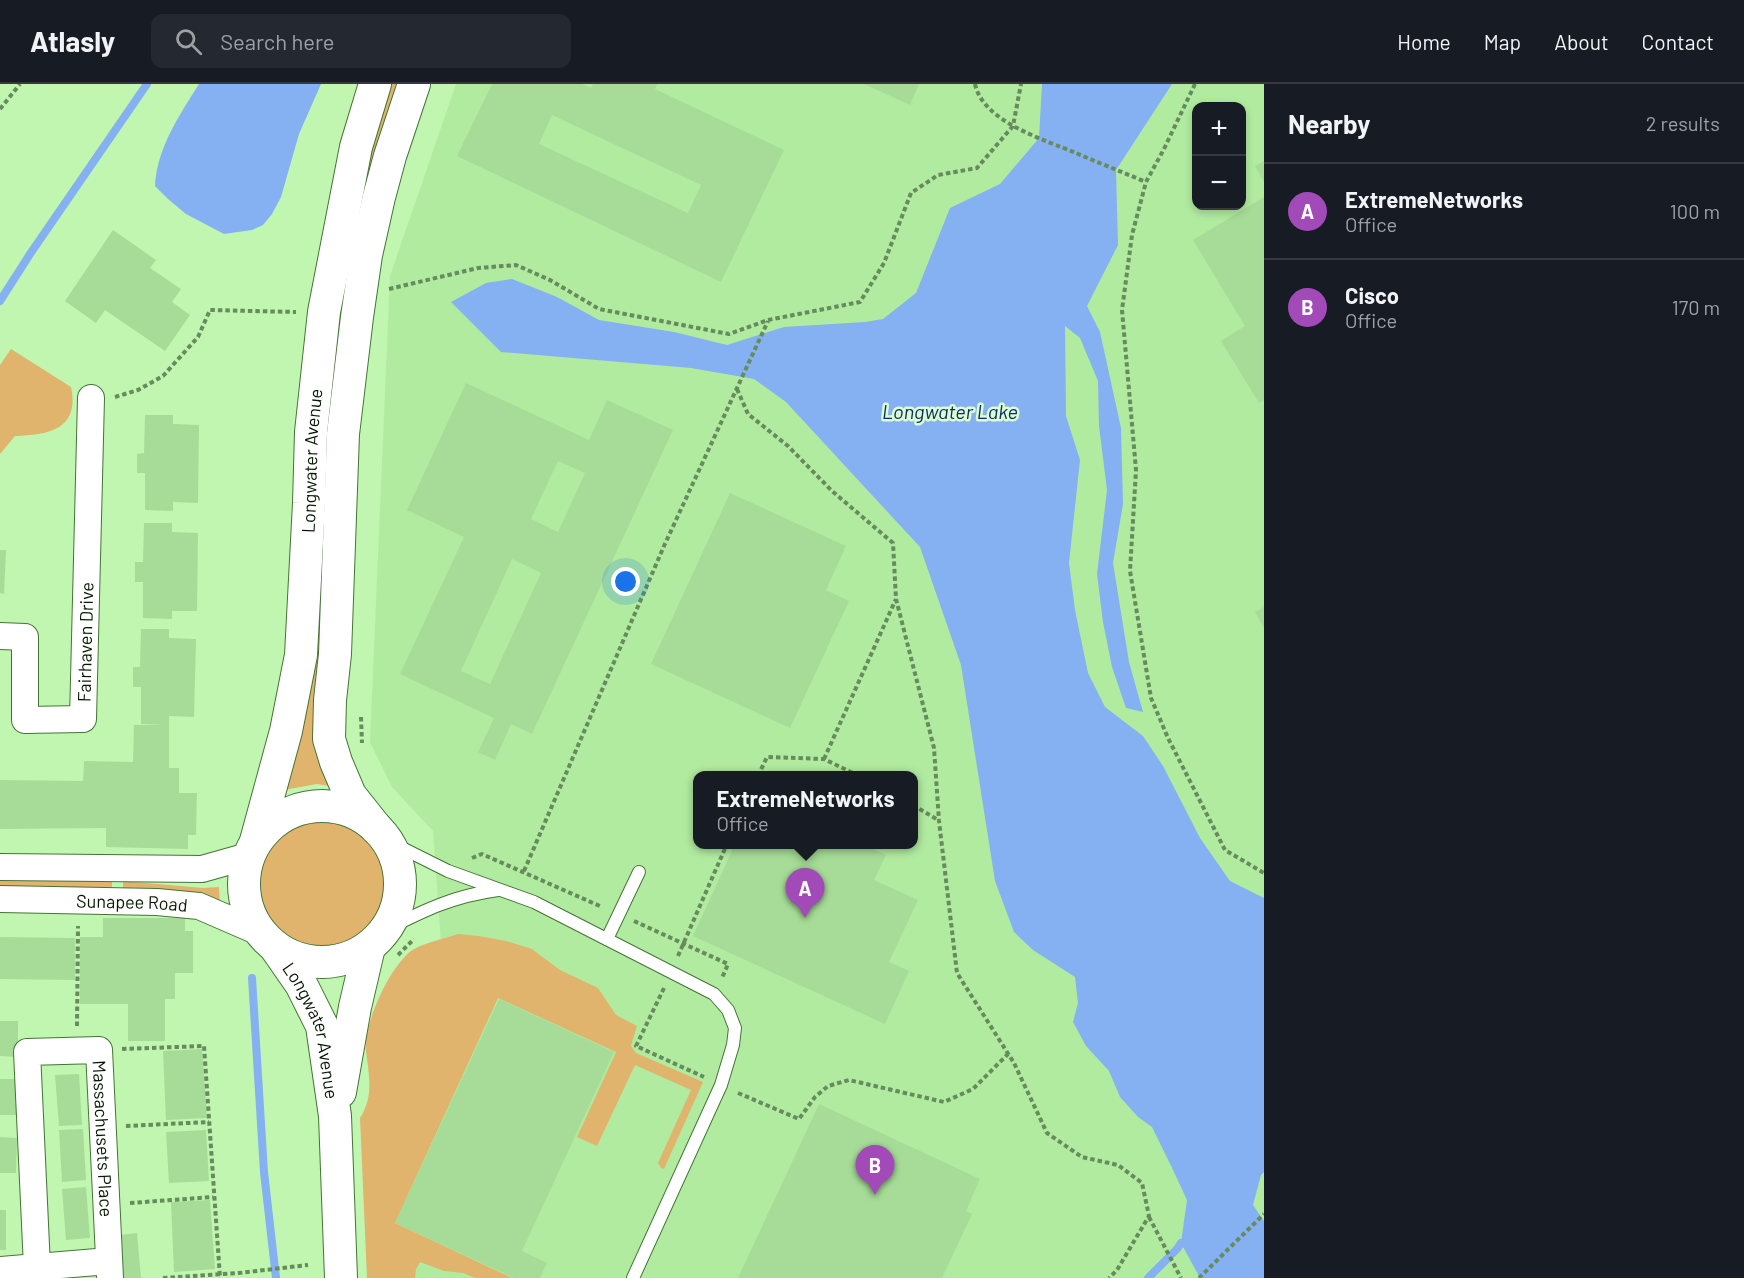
<!DOCTYPE html>
<meta charset="utf-8">
<style>
body{margin:0;font-family:Barlow,sans-serif;background:#242831;color:#f1f3f6}
.controls{position:absolute;right:18px;top:18px;display:grid;overflow:hidden;border-radius:12px;box-shadow:0 3px 9px #0003}
.controls button{width:54px;height:54px;display:grid;place-items:center;padding:0;border:0;border-bottom:2px solid #363941;background:#171b24;color:#f1f3f6;font:30px sans-serif}
.you{position:absolute;left:626px;top:498px;width:21px;height:21px;margin:-15px;border:4px solid #fff;border-radius:50%;background:#1a73e8;box-shadow:0 0 0 9px #1a73e833}
.badge{display:grid;place-items:center;width:39px;height:39px;border-radius:50%;background:#a14ab8;color:#fff;font-size:20px;font-weight:700}
.pin{position:absolute;translate:-50% -50px;filter:drop-shadow(0 2px 3px #0008)}
.pin::after{content:'';position:absolute;top:32px;width:21px;height:18px;background:inherit;clip-path:polygon(0 0,100% 0,50% 100%)}
.popup{position:absolute;left:693px;top:687px;width:225px;height:78px;box-sizing:border-box;display:grid;place-content:center;border-radius:12px;background:#171b24;filter:drop-shadow(0 2px 4px #0005);font-size:20px;white-space:nowrap;color:#9ea1a6}
.popup b{font-size:22px;color:#f1f3f6}
.popup::after{content:'';position:absolute;left:50%;top:100%;margin-left:-12px;border:12px solid transparent;border-top-color:#171b24}
.list{margin:0;padding:0;list-style:none}
h2{display:flex;justify-content:space-between;align-items:center;height:78px;margin:0;padding:0 24px;font-size:26px}
h2 small{font-size:20px;font-weight:400;color:#9ea1a6}
.list li{display:grid;grid-template-columns:39px 1fr auto;gap:18px;align-items:center;box-sizing:border-box;height:96px;padding:0 24px;border-top:2px solid #363941}
.list b{display:block;font-size:22px;white-space:nowrap}
.list p{margin:0;font-size:20px;white-space:nowrap;color:#9ea1a6}
.list em{font-size:20px;font-style:normal;color:#9ea1a6}
.icon{flex:none;width:33px;height:33px;fill:none;stroke:currentColor;stroke-width:2;stroke-linecap:round;stroke-linejoin:round}
.map{position:relative;flex:none;width:1264px;height:1194px;overflow:hidden}
header{display:flex;align-items:center;gap:36px;box-sizing:border-box;height:84px;padding:0 30px;background:#171b24;border-bottom:2px solid #363941}
header strong{font-size:28px}
nav{display:flex;gap:33px;margin-inline-start:auto;font-size:21px}
.search{width:420px;height:54px;background:#242831;display:flex;align-items:center;gap:15px;box-sizing:border-box;padding:0 21px;border-radius:12px;color:#9ea1a6;font-size:22px}
main{display:flex}
aside{flex:1;background:#171b24}
.map>svg:first-child{display:block}
</style>
<header>
<strong>Atlasly</strong>
<div class="search"><svg class="icon" aria-label="search" viewBox="0 0 24 24"><circle cx="10" cy="10" r="6"/><path d="M15 15l6 6"/></svg>Search here</div>
<nav><a>Home</a><a>Map</a><a>About</a><a>Contact</a></nav>
</header>
<main>
<div class="map">
<svg width="1264" height="1194" viewBox="0 0 1264 1194">
<rect width="100%" height="100%" fill="#c0f6b0"/>
<path fill="#b1eba0" fill-rule="evenodd" d="M456 0H1264V1194H395L389 956 442 874 433 747 392 703 370 658 390 192ZM1196 22H1242V122H1196ZM697 692H913V760H697Z"/>
<g fill="#e0b46c">
<path d="M383 0H400L313 633 316 660 335 703 317 700 284 706 320 331Z"/>
<path d="M11 265 71 303C80 345 49 351 15 352L0 370V281Z"/>
<circle cx="321" cy="800" r="63"/>
<path d="M0 795 112 797V809L0 807Z"/>
<path d="M123 797 203 804 219 803 220 823 123 810Z"/>
<path d="M458 850 479 852 506 857 532 865 560 886 598 904 616 931 637 942 631 962 636 969 703 998 664 1085 661 1084 658 1079 691 1006 635 981 597 1062 577 1053 616 968 498 914 395 1139 512 1194H475L463 1189 444 1187 420 1178 416 1185 415 1194H367L360 1034C374 1012 369 992 366 967 363 940 391 879 414 865 427 858 444 855 458 850Z"/>
</g>
<g fill="#85b0f2">
<path d="M199 0H321L299 50 281 113 272 130 263 141 252 146 224 150 186 130 168 115 155 102C157 64 179 32 199 0Z"/>
<path d="M1042 0H1172L1116 86 1118 161 1087 222 1100 248 1121 344 1123 420 1113 479 1129 578 1143 628 1126 624 1112 583 1103 538 1097 490 1107 406 1099 342 1098 297 1080 254 1065 242 1066 332 1080 376 1069 479 1075 526 1088 589 1105 623 1143 652 1163 682 1200 754 1230 797 1264 814V1088L1261 1091 1253 1121 1264 1137V1194H1200L1181 1159 1187 1116 1174 1088 1152 1043 1138 1033 1120 1013 1109 987 1086 962 1073 938 1078 919 1075 893 1033 866 1014 848 995 797 961 581 920 463 786 318 754 295 691 284 501 268 451 218 486 199 512 195 557 213 599 236 674 248 727 261 784 243 865 238 883 235 916 209 950 124 1000 100 1039 54Z"/>
</g>
<g fill="none" stroke-linecap="round" stroke-linejoin="round">
<g stroke="#85b0f2" stroke-width="8">
<path d="M0 217 30 170 147 0"/>
<path d="M252 894 264 1088 276 1194"/>
<path d="M1148 1194 1177 1165 1181 1159"/>
</g>
</g>
<g fill="#a6dc97" fill-rule="evenodd">
<path d="M492 0H582L591 4 593 0H657L655 5 784 66 721 198 457 72ZM552 31 701 101 688 129 539 60Z"/>
<path d="M864 0H919L910 21Z"/>
<path d="M1264 77V98L1255 82Z"/>
<path d="M1264 113V316L1259 319 1221 257 1245 242 1193 156Z"/>
<path d="M113 146 156 176 150 184 181 205 172 218 190 231 165 267 105 226 96 239 65 217Z"/>
<path d="M466 299 589 356 607 316 673 346 532 650 511 640 495 676 478 668 494 634 400 590 464 453 407 426ZM558 377 585 389 558 448 531 435ZM512 475 541 489 490 600 461 587Z"/>
<path d="M145 331H173V340L199 341 198 419 173 418V427L145 426V389H137V370L144 369Z"/>
<path d="M730 409 846 462 826 506 849 517 790 644 651 580Z"/>
<path d="M144 439H172V448L198 449 197 527H172V535L143 534V498H135V478H143Z"/>
<path d="M0 466H6L4 510 0 509Z"/>
<path d="M1264 523V544L1255 528Z"/>
<path d="M141 545H169V554L196 555 194 633 169 632V684H179V709H197L196 751H188V765L106 763V744L0 745V696L83 697 84 677 133 678 134 641H164L141 640V603H133V583H140Z"/>
<path d="M735 760H863L886 771 874 796 918 816 889 878 909 887 885 940 693 852Z"/>
<path d="M103 834H185V847H193V889H175V915H165V957H128V920H80V853H103Z"/>
<path d="M0 853 75 854V896L0 895Z"/>
<path d="M499 915 614 968 522 1167 547 1179 540 1194H514L395 1139Z"/>
<path d="M0 937H18V973L0 972Z"/>
<path d="M202 965 207 1034 166 1036 163 967Z"/>
<path d="M79 990 82 1041 59 1042 55 991Z"/>
<path d="M0 995H18L17 1031H0Z"/>
<path d="M819 1020 980 1095 966 1127 972 1130 942 1194H738Z"/>
<path d="M83 1045 86 1096 62 1098 59 1046Z"/>
<path d="M206 1046 209 1097 169 1099 166 1048Z"/>
<path d="M0 1053 17 1054 16 1089H0Z"/>
<path d="M86 1103 90 1154 66 1156 62 1105Z"/>
<path d="M210 1116 215 1185 174 1188 171 1118Z"/>
<rect x="0" y="1126" width="6" height="40"/>
<path d="M137 1149 141 1194H117L112 1152Z"/>
</g>
<g fill="none" stroke-linecap="round" stroke-linejoin="round">
<defs>
<g id="service">
<path d="M388 757 448 787 534 818 714 910 728 926 735 944 733 961 721 1001 633 1194"/>
<path d="M385 846C425 826 453 812 498 806"/>
<path d="M607 855 639 788"/>
</g>
<g id="minor">
<path id="s1" d="M0 552 25 553V636L83 635 91 314"/>
<path d="M0 783 202 785 248 772"/>
<path id="s2" d="M0 815 157 818 199 822 259 848"/>
<path id="s3" d="M37 1183 27 968 99 966 110 1194"/>
<path d="M0 1186 109 1177"/>
</g>
<g id="tertiary">
<circle cx="322" cy="800" r="78"/>
<path d="M377 745 350 711 336 678 329 655 330 616 335 570 343 350 357 233 366 171 379 113 390 72 414 0"/>
<path id="s4" d="M256 757 286 647 301 571 309 419 311 348 324 228 356 63 375 0"/>
<path id="s5" d="M276 864 301 900 322 942 335 1032 341 1194"/>
<path d="M340 1008 355 923 369 863"/>
</g>
</defs>
<use href="#service" stroke="#447435" stroke-width="14"/>
<use href="#minor" stroke="#447435" stroke-width="28"/>
<use href="#tertiary" stroke="#447435" stroke-width="34"/>
<g stroke="#668b5c" stroke-width="4" stroke-dasharray="4.5 3" stroke-linecap="butt">
<path d="M975 0C983 38 1045 56 1076 69 1099 79 1122 88 1146 98"/>
<path d="M1195 0 1164 65 1146 98 1132 151 1122 226 1136 386 1130 487 1151 614 1168 654 1225 766 1264 789"/>
<path d="M0 25 20 0"/>
<path d="M389 205 478 184 516 181 550 196 599 225 729 250 768 236 860 218 884 179 911 109 938 91 977 84 1013 42 1021 0"/>
<path d="M737 305 748 330 788 362 832 407 893 459 896 515 934 664 939 737 957 889 1014 979 1047 1049 1082 1073 1118 1081 1142 1099 1149 1132 1117 1186 1109 1194"/>
<path d="M115 313 138 306 163 292 198 253 210 226 296 228"/>
<path d="M361 633 362 659"/>
<path d="M824 675 896 515"/>
<path d="M758 692 767 673 824 675 859 692"/>
<path d="M913 721 938 736"/>
<path d="M472 774 482 770 602 823"/>
<path d="M524 787 664 462 768 237"/>
<path d="M634 837 728 880 722 894"/>
<path d="M398 871 414 855"/>
<path d="M678 872 727 760"/>
<path d="M664 904 636 962 704 993"/>
<path d="M77 942 78 842"/>
<path d="M122 965 204 962 220 1194"/>
<path d="M738 1009 799 1035 815 1013 828 1002 849 996 944 1018 973 1005 1008 970"/>
<path d="M126 1042 209 1038"/>
<path d="M130 1119 213 1113"/>
<path d="M1149 1133 1181 1194"/>
<path d="M163 1194 239 1189 308 1181"/>
<path d="M1199 1194 1264 1130"/>
</g>
<use href="#service" stroke="#fff" stroke-width="12"/>
<use href="#minor" stroke="#fff" stroke-width="26"/>
<use href="#tertiary" stroke="#fff" stroke-width="32"/>
</g>
<g text-anchor="middle" dominant-baseline="central" stroke-width="5" stroke-linejoin="round" paint-order="stroke">
<g font-size="18" fill="#061902" stroke="#dcfcd3">
<text stroke="none"><textPath href="#s4" startOffset="386">Longwater Avenue</textPath></text>
<text stroke="none"><textPath href="#s1" startOffset="243">Fairhaven Drive</textPath></text>
<text stroke="none"><textPath href="#s2" startOffset="132">Sunapee Road</textPath></text>
<text stroke="none"><textPath href="#s5" startOffset="92">Longwater Avenue</textPath></text>
<text stroke="none"><textPath href="#s3" startOffset="376">Massachusets Place</textPath></text>
</g>
<g font-size="20" font-style="italic" fill="#0d2e61" stroke="#dcfcd3">
<text x="950" y="327">Longwater Lake</text>
</g>
</g>
</svg>
<div class="controls">
<button>+</button>
<button>−</button>
</div>
<div class="you"></div>
<div class="pin badge" style="left:805px;top:834px">A</div>
<div class="popup"><b>ExtremeNetworks</b>Office</div>
<div class="pin badge" style="left:875px;top:1111px">B</div>
</div>
<aside>
<h2>Nearby<small>2 results</small></h2>
<ul class="list">
<li><span class="badge">A</span><div><b>ExtremeNetworks</b><p>Office</p></div><em>100 m</em></li>
<li><span class="badge">B</span><div><b>Cisco</b><p>Office</p></div><em>170 m</em></li>
</ul>
</aside>
</main>
